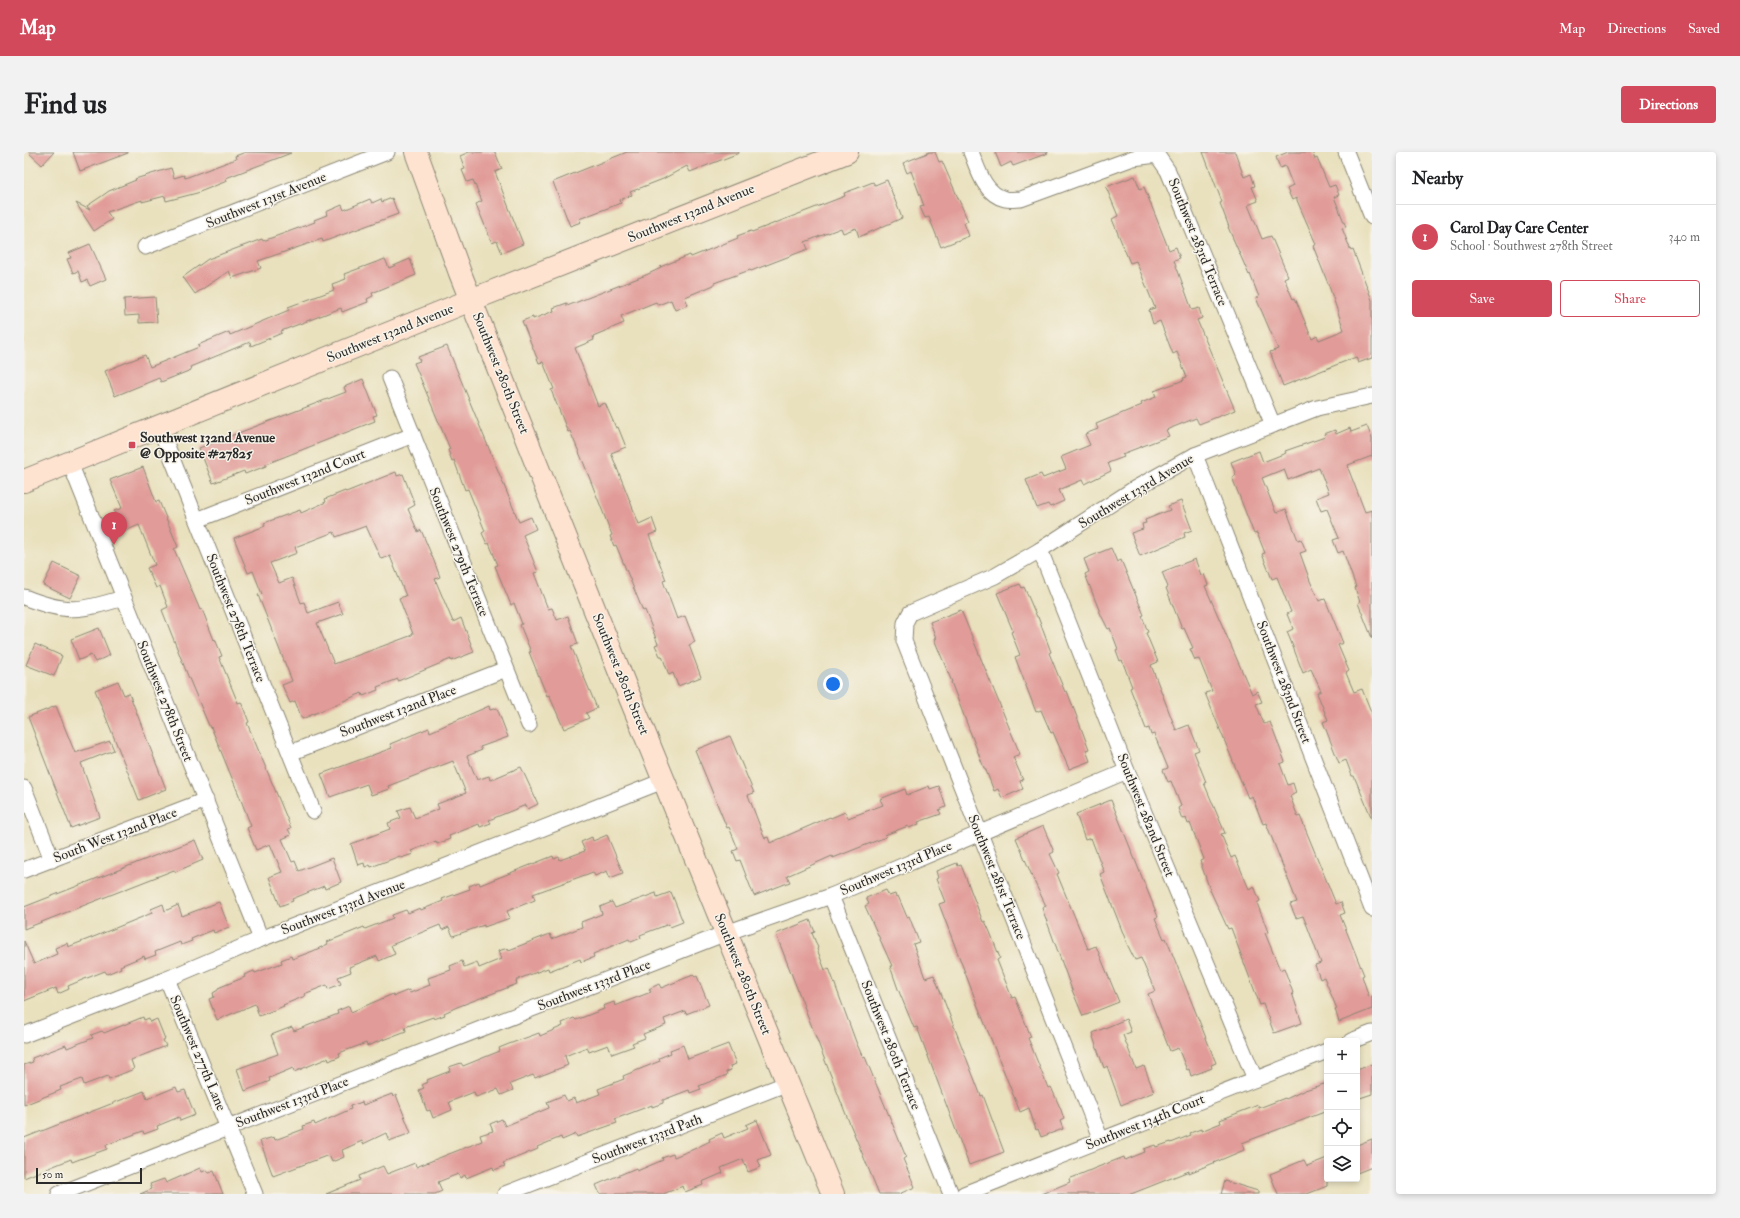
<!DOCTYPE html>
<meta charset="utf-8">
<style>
body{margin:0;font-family:"IM FELL Double Pica",serif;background:#f2f2f2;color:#202124}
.controls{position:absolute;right:12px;bottom:12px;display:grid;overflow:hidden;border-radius:4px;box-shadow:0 2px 6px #0003}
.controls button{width:36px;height:36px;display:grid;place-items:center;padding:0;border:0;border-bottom:1px solid #e0e0e0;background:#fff;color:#202124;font:20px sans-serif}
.scale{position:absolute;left:12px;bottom:10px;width:106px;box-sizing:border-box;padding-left:4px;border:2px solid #2b2b2b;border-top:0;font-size:11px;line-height:14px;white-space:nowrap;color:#2b2b2b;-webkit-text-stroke:3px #f7f3e8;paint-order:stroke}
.you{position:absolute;left:809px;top:532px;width:14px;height:14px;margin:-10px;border:3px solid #fff;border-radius:50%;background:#1a73e8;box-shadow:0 0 0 6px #1a73e833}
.badge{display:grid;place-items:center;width:26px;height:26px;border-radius:50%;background:#d1495b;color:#fff;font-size:13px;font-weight:700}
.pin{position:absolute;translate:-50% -33px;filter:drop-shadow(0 1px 2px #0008)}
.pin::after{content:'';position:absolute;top:21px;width:14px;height:12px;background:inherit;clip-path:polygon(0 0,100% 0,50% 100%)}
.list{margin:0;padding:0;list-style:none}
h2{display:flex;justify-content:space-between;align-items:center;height:52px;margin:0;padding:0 16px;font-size:17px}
h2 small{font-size:13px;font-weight:400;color:#757577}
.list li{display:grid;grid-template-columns:26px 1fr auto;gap:12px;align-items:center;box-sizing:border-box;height:64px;padding:0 16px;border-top:1px solid #e0e0e0}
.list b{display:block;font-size:15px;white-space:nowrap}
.list p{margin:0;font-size:13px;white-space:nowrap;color:#757577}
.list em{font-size:13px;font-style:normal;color:#757577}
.actions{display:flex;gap:8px;padding:12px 16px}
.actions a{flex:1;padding:9px 0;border:1px solid #d1495b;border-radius:4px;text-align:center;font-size:14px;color:#d1495b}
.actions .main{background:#d1495b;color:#fff}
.icon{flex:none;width:22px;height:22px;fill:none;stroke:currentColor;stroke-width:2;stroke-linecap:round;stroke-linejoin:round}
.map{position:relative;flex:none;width:1348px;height:1042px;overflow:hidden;border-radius:4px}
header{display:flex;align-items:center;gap:24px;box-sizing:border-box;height:56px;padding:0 20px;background:#d1495b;color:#fff}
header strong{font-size:19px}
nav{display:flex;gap:22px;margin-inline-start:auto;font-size:14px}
.intro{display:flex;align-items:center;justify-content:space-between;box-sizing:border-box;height:96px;padding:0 24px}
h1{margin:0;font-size:28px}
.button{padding:10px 18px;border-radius:4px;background:#d1495b;color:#fff;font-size:14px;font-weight:700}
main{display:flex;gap:24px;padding:0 24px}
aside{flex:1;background:#fff;border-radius:4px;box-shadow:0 2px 6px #0003}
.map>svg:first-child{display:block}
</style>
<header>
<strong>Map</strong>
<nav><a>Map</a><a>Directions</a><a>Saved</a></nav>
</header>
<div class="intro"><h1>Find us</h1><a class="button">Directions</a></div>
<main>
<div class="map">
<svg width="1348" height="1042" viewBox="0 0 1348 1042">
<rect width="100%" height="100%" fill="#f7f3e8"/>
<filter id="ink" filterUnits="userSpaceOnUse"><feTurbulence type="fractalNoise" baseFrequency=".025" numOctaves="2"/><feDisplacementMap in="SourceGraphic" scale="8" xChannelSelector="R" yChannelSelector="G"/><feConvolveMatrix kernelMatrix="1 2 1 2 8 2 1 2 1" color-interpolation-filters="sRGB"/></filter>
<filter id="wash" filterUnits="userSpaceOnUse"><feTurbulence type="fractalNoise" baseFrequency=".012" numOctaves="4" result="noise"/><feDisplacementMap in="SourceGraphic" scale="16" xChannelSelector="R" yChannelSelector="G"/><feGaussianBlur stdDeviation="0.9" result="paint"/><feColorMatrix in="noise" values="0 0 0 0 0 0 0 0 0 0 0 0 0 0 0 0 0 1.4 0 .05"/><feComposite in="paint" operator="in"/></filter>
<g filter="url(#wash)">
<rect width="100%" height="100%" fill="#e9e1be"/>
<g id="blocks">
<g fill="#e19b98" fill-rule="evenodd">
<path d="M4 0H30L18 13Z"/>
<path d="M49 0H104V1L56 19Z"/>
<path d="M222 0 267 1 202 26 203 29 173 41 142 49 141 44 118 50V48L83 60 88 67 70 79 52 51 66 58 63 54 78 44 85 39 112 28 111 27 147 16 150 26 160 23 161 26 212 7 211 4Z"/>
<path d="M445 0H471L478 17 471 20 499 92 478 101 473 89 468 91 452 52 458 49 449 28 443 30 438 18 441 17 436 4Z"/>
<path d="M603 0H715V1L666 20 663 14 639 27 606 40 608 43 596 48 597 51 555 67 557 70 546 74 529 30Z"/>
<path d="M906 0H911L915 10 918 9 944 69 940 71 945 84 917 95 905 65 901 66 896 55 900 54 887 19 883 21 879 11Z"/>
<path d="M971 0H1024V1L989 14 987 10 977 15Z"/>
<path d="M1179 0H1211L1220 25 1227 22 1231 34 1228 35 1234 49 1224 53 1238 87 1247 84 1264 124 1260 126 1269 147 1271 146 1288 187 1293 184 1295 188 1320 178 1305 134 1289 94 1292 92 1272 46 1268 48 1263 37 1269 34 1261 14 1256 16 1252 5 1264 0H1288L1291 7 1293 6 1305 35 1311 33 1315 43 1310 45 1322 75 1318 76 1327 99 1329 98 1348 148V206L1334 211 1332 205 1259 234 1246 200 1254 197 1232 146 1235 145 1226 122 1225 123 1204 75H1205L1196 51 1198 50Z"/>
<path d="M1111 24 1116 37 1120 35 1145 98 1152 95 1156 106 1150 108 1168 158 1175 156 1178 166 1173 168 1211 258 1175 272 1172 266 1142 278 1145 284 1098 302 1100 305 1084 311 1087 319 1060 332 1058 328 1035 338 1040 349 1026 355 1024 352 1013 356 1002 328 1017 322 1019 326 1042 317 1037 305 1066 293 1061 282 1074 277 1072 272 1118 253 1117 251 1132 245 1130 239 1160 228 1159 226 1163 225 1153 200 1149 202 1136 169 1129 172 1125 158 1131 156 1112 109 1106 111 1088 67 1094 64 1082 35Z"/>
<path d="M863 28 878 66 835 85 832 76 819 81 817 76 781 90 784 97 727 119 726 118 690 131V133L661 145 664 153 651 158 647 148 634 153 632 150 597 164 600 171 569 184 570 188 551 196 574 254 581 251 592 276 594 275 602 295 587 301 615 372 628 366 633 380 625 383 642 428 639 429 653 467 661 464 671 490 665 493 677 525 654 534 649 521 645 523 638 504H636L631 493 634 492 621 458 619 459 592 393 590 394 586 384 588 383 560 312 546 279 544 280 527 238 530 237 519 210 515 211 498 169 509 165V167L530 159 529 156 543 151V154L622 123 637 116 636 115 666 103 667 105 714 86 713 84 727 79 728 80 821 44 820 41 831 37 849 30 851 33Z"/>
<path d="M368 46 374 62 299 90 298 87 234 109 237 116 208 126 205 119 171 142 159 125 184 107 238 87 239 89 291 70 290 68 303 63 302 60 318 53 320 58 346 47 348 51 357 47 358 50Z"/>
<path d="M66 92 82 127 66 134 63 128 58 130 54 119 49 121 43 107 47 106 45 101Z"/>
<path d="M361 107 365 116 386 107 392 123 348 141 349 144 343 147 344 150 318 160 317 156 257 179 258 181 227 194 226 190 166 215 167 218 137 230 135 226 91 244 81 219 121 203 126 215 175 195 174 193 205 180 206 183 265 158 264 155 310 138 308 132 322 127 320 122Z"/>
<path d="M131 145 133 170 115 171V163L101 164 100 147Z"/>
<path d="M423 194 495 370 507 365 512 377 499 383 514 420 510 421 524 457 528 456 533 468 544 464 554 492 547 494 573 556 562 561 565 566 540 577 525 543 523 544 505 500H507L496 473 498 472 490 451 487 453 471 414 474 413 465 391 463 392 458 381 461 379 444 337 441 338 430 308 428 309 424 298 426 297 390 211 396 209 394 205Z"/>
<path d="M339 227 353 263 349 264 351 269 242 312V314L221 322 220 319 189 331 175 296 322 240 320 235Z"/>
<path d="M1343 274 1348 287V304L1324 313 1325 316H1324L1341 360 1348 358V486L1334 451 1336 450 1331 436 1332 435 1319 399 1314 401 1309 388 1315 386 1303 357 1297 359 1292 346 1305 341 1295 316 1264 328 1260 317 1238 326 1252 361 1262 357 1274 388 1277 387 1282 399 1276 401 1286 429 1295 449 1301 447 1319 491 1314 493 1325 519 1322 521 1330 540 1338 537 1348 562V667L1330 624H1328L1322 608 1315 611 1299 570 1304 568 1293 541 1297 539 1287 517 1279 521 1266 487 1263 480 1269 477 1263 462 1267 460 1253 425 1248 427 1238 402 1241 401 1233 381 1230 382 1208 325 1212 323 1207 310 1235 299 1239 310 1262 301 1261 299 1301 285 1300 282 1311 278 1312 282 1326 276 1327 280Z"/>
<path d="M119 315 132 350 135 349 154 395 150 397 176 458 178 457 190 488 191 487 198 504 195 505 214 551 217 550 225 570 223 571 267 676 264 677 267 683 258 687 268 710 271 709 275 719 308 706 317 730 301 737 300 734 268 747 269 749 256 754 245 725 258 720 246 692 232 698 223 676 227 674 215 643 187 575 186 576 164 524 138 458 144 455 136 434 132 436 123 416 131 413 115 373 99 380 90 359 98 356 86 328Z"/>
<path d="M372 320 373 324 379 322 391 353 384 357 394 380 397 378 410 409 416 425 411 427 429 470 437 466 450 500 427 509V507L374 529V527L353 535 354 538 339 544 338 541 278 567 271 549 266 551 258 533 268 529 234 443 238 442 229 419 224 421 210 386 241 374 240 371 276 358 277 361 302 350 301 347 321 339 322 340ZM342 374 357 407 366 404 382 444 375 446 389 482 386 484 310 512 293 471 319 462 314 450 284 461 280 450 277 451 268 426 255 431 246 411 273 401 271 395 310 380 312 385Z"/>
<path d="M1157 349 1168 378 1160 381 1161 385 1116 404 1107 381 1119 377 1118 372 1122 371 1121 368 1146 358 1144 354Z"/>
<path d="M1087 396 1093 410 1097 408 1120 463 1118 464 1124 480 1122 481 1134 510 1127 513 1152 578 1165 573 1175 598 1170 600 1182 630 1180 631 1201 681 1197 682 1207 706 1211 704 1225 737 1230 734 1236 749 1233 751 1244 780 1241 781 1256 818 1260 816 1269 841H1268L1278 871 1250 881 1239 852 1236 853 1207 776 1204 777 1186 738 1176 709 1180 707 1166 671 1164 672 1162 666 1158 667 1154 656 1157 654 1147 629 1144 630 1139 618 1144 616 1130 582 1127 583 1125 576 1122 577 1106 536 1108 535 1098 508 1096 509 1092 498 1094 497 1086 476 1084 477 1077 463 1061 422 1065 420 1060 407Z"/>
<path d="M1171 407 1177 423 1180 422 1184 433 1181 434 1228 542 1233 539 1238 550 1232 552 1240 572 1246 570 1250 580 1261 610 1256 612 1264 633 1269 631 1272 641 1266 644 1274 665 1276 664 1312 752 1317 750 1321 761 1316 763 1340 823 1338 824 1345 845 1348 844V857L1315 870 1311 857H1313L1300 825 1296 827 1291 813 1297 811 1284 776 1279 764 1272 766 1266 752 1273 750 1242 671 1239 672 1228 644 1224 646 1181 541 1188 539 1175 507 1171 508 1166 497 1169 496 1160 476 1158 477 1142 436 1144 435 1138 420Z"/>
<path d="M30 411 57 424 46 446 19 433Z"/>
<path d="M996 432 998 436 1000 435 1013 465H1014L1027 500 1025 501 1034 523 1041 540 1043 539 1065 597 1062 598 1066 609 1045 617 1029 580 1027 581 1017 558 1012 560 991 505 996 503 987 480 989 479 973 441Z"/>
<path d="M937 458 996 602 989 605 999 628 996 629 999 637 978 646 974 637 970 639 961 616H960L927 530H928L910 487 912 486 906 470Z"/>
<path d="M75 476 86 503 71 510 67 503 55 508 47 487Z"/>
<path d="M11 492 38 504 30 524 2 513Z"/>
<path d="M94 529 100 543 105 541 142 637 115 648 71 538Z"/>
<path d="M32 554 51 601 86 589 90 598 57 611 76 665 47 676 4 565Z"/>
<path d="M465 554 466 558 473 556 484 585 456 595 458 598 443 604 453 628 465 624 466 628 497 615 514 652 504 657 502 653 487 659 465 668 467 671 456 675 455 672 425 684 426 687 413 692 412 689 387 699 389 702 377 706 376 704 347 715 346 713 341 715 340 711 334 713 327 692 366 677 364 671 377 666 374 659 386 655 391 666 415 657 413 652 442 641 429 609 364 634 365 637 347 643 343 632 306 645 297 622 368 596 366 592 405 576 406 580Z"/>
<path d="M706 584 730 641 724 643 737 677 741 686 744 685 746 691 806 665 807 666 821 660 824 666 859 653 856 647 881 637 883 643 905 634 906 637 915 634 922 655 915 658 917 662 894 670 895 672 885 676 884 674 861 683 862 685 809 706 808 704 763 724 766 730 730 744 716 708 713 709 709 699 714 697 705 675 703 676 671 598Z"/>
<path d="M1087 648 1134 765 1131 766 1140 787 1142 786 1192 911 1187 913 1188 916 1167 924 1165 917 1163 918 1154 896 1146 899 1124 842 1131 839 1117 806 1111 808 1104 794 1076 722 1080 720 1067 686 1061 688 1052 662Z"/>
<path d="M1019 674 1030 700 1026 702 1035 721 1033 722 1064 797 1072 794 1095 850 1062 863 1059 864 1048 838 1018 756 1022 754 1011 731 992 686Z"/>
<path d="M583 683 599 721 586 726 583 719 571 724 569 720 509 742 511 748 483 759 486 766 460 775V773L429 784 425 775 418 778 416 773 367 793 371 802 355 809 353 804 325 815 327 820 314 825 317 832 304 837 303 833 280 842 281 844 259 853 260 854 235 864 231 852 193 868 185 847 190 845 189 841 194 838V836L221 825 220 823 230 819 231 821 258 811 257 808 267 804 268 807 289 799 304 792 303 790 340 775 341 777 369 766 368 763 382 758 384 761 396 756 397 758 419 749 418 747 446 737 445 734 455 730 456 733 529 704 530 707 535 705 536 708 561 699 557 690 568 685 569 689Z"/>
<path d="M171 688 179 708 151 720 150 718 0 777V755Z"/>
<path d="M933 711 934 714 937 713 959 770 961 769 966 780 976 806 973 808 988 846 991 845 1007 885 1004 886 1024 936 1027 935 1037 958 1040 967 1036 969 1039 977 1017 985 1014 977 1012 978 1005 956 996 960 953 852 915 752 921 750 912 727 914 726 912 719Z"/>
<path d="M862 738 865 744 871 742 872 745 874 744 883 765 885 764 895 790 889 792 901 826 910 823 957 944 959 943 980 1000 945 1013 893 875 890 876 874 837 866 814H868L841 754 845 752 842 746Z"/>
<path d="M647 740 659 770 646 775 645 772 616 783 617 786 607 790 605 787 569 802 570 805 557 810 556 807 525 819 524 816 497 826 492 829 493 832 433 855 420 861 421 863 410 867 409 865 381 875 382 879 343 894 342 891 315 901 316 904 305 909 304 906 270 920 269 916 245 926 246 929 221 939 213 917 254 902 247 883 268 875 270 879 314 862 313 859 325 854 327 860 369 842 370 844 385 838 386 841 406 833 404 826 427 818 426 814 438 809 440 815 453 810 455 816 477 807 474 799 484 796 485 798 526 782 528 787 558 775 557 770 578 762 576 755 588 750 591 756 632 741 633 745Z"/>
<path d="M195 750 205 775 190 781 189 778 167 787 168 789 157 793 156 790 131 800 132 803 121 807 120 804 96 814 97 816 83 822 81 819 58 828 44 834 45 837 34 842 32 836 0 849V789L10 812 33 802 31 796 43 791 44 795 72 784 128 761 127 757 139 752 141 759 154 753 158 764Z"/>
<path d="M786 768 791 780 788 781 794 796 793 797 801 818 805 816 832 890 839 906 841 905 882 1005 879 1007 891 1035 875 1042H855L821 960 752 782Z"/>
<path d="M669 823 671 825 673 824 685 853 662 862 661 859 640 867 642 873 619 882 621 886 608 891 610 894 588 902 584 893 565 900 563 895 541 904 544 913 511 926 509 923 486 932 489 938 477 943 474 937 452 945 450 940 425 950 428 958 409 966 406 958 403 959 395 938 400 936 398 933 404 930 403 928 426 919 425 915 437 911 439 914 476 899 475 896 485 892 515 881 516 884 539 874 538 871 550 866 552 868 580 857 579 854 590 850 591 854 627 840 625 837 635 832 637 836Z"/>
<path d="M119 865 120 868 125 866 126 870 133 867 141 887 139 888 142 894 107 908 110 917 85 927 84 924 60 933 58 927 36 935 37 938 0 953V913L9 910 8 906 42 893 43 896 69 886 67 883 78 879 80 881Z"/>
<path d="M1102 867 1107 880 1099 883 1112 917 1120 914 1130 940 1097 953 1083 914 1080 916 1069 885 1070 884 1069 881Z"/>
<path d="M704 892 712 912 706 914 707 918 702 920 703 923 675 934 677 937 666 941 665 938 639 948V951L628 955V953L591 967 593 971 553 985 552 982 538 988 537 985 513 995 514 997 479 1011 481 1014 470 1018 469 1015 442 1026 441 1023 436 1026 434 1022 414 1030 418 1039 411 1042H302L336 1028 335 1024 359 1014 363 1022 391 1011 392 1015 458 989 456 983 469 979 466 972 478 967 481 974 525 956 523 950 540 943 543 949 550 946 552 951 576 942 574 937 600 927 599 924 636 909 635 906 647 901 646 898 659 893 664 907Z"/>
<path d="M1348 912V942L1333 947V918Z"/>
<path d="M1303 931V959L1218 991 1220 998 1180 1015 1165 1021V1019L1107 1042H1017L1046 1030 1045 1027 1074 1015 1100 1005 1101 1008 1121 1000 1120 997 1131 993 1132 995 1147 990V991L1167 983 1166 981 1177 977V979L1197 971 1196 968 1234 953 1235 956 1261 946 1262 947 1281 938Z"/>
<path d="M152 935 154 940 161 938 171 963 156 969 155 965 133 974 134 977 120 982 119 979 82 993 83 997 48 1010 47 1007 0 1026V986L120 939 123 947Z"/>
<path d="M368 942 369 945 372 943 387 981 365 989 362 981 339 992 338 989 318 998 320 1005 308 1010 305 1003 249 1024 236 989 250 985 251 988 280 977 279 974 290 970 291 973 327 957 326 954 338 950 339 953Z"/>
<path d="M733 968 747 1003 734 1008 737 1015 724 1020 719 1007 697 1016 699 1021 678 1030 679 1033 661 1040 659 1034 639 1042H576L572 1033 612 1016 613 1019 639 1008 638 1006 649 1002 650 1005 670 997 686 989 685 987 698 981 700 986 724 976 722 973Z"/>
<path d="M1348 987V1015L1333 1021V993Z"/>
<path d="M1303 1006V1034L1283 1042H1254L1246 1022 1280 1008 1283 1014Z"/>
<path d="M176 1016 178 1020 183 1018 185 1021 190 1019 199 1042H116L128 1037 126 1032 140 1027 142 1031Z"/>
<path d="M1201 1029 1234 1039V1042H1197Z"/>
</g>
</g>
</g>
<g filter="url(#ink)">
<use href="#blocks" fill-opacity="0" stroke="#8a8674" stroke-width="1"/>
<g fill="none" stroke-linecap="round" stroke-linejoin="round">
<defs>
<g id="street">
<path d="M947 0C954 17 960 42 981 47 986 48 992 47 997 47L1109 6 1133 3 1144 19 1249 273"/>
<path d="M1322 0 1348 65"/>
<path d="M121 95 363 0"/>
<path d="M366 226 505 573"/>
<path d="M135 274 289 659"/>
<path d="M1171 303 1348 757"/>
<path d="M46 311 237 787"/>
<path d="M173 368 389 283"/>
<path d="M1016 398 1103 619 1231 927"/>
<path d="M0 445C42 462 57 459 99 446"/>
<path d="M266 601 482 517"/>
<path d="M0 636 28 708"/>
<path d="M0 718 182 648"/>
<path d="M807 744 927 1042"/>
<path d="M143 827 231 1042"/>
<path d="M0 883 143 827 237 787 639 629"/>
<path d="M1327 889 1348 881"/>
<path d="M1077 988 880 489 881 471 886 461 971 424 1016 398 1110 337 1171 303 1293 256 1348 244"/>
<path d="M35 1042 702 781 807 744 1103 619"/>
<path d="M481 1042 764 931"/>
<path d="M940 1042 1303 899"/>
</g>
<g id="secondary">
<path d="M392 0 436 121 602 536 809 1042"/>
<path d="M0 329 447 148 823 0"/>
</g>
</defs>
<use href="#street" stroke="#8a8674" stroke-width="17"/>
<use href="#secondary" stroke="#8a8674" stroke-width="24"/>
<use href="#street" stroke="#fff" stroke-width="15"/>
<use href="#secondary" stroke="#fee3d1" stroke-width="22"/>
</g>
</g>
<rect fill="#d1495b" stroke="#f7f3e8" stroke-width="1.5" x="104" y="289" width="8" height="8" rx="2"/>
<g text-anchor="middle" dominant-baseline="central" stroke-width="3" stroke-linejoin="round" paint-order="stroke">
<g font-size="14" fill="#2b2b2b" stroke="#f7f3e8">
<text transform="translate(242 48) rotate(-22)">Southwest 131st Avenue</text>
<text transform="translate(667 61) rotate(-22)">Southwest 132nd Avenue</text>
<text transform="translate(1174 90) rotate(68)">Southwest 283rd Terrace</text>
<text transform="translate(366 181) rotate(-22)">Southwest 132nd Avenue</text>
<text transform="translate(477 221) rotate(68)">Southwest 280th Street</text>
<text transform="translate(281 325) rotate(-22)">Southwest 132nd Court</text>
<text transform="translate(1112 339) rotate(-31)">Southwest 133rd Avenue</text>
<text transform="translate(435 400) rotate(68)">Southwest 279th Terrace</text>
<text transform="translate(212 466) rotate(68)">Southwest 278th Terrace</text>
<text transform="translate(597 522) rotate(68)">Southwest 280th Street</text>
<text transform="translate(1260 530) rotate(69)">Southwest 283nd Street</text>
<text transform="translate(141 549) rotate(68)">Southwest 278th Street</text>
<text transform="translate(374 559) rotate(-21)">Southwest 132nd Place</text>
<text transform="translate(1122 663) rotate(68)">Southwest 282nd Street</text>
<text transform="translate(91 683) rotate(-21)">South West 132nd Place</text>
<text transform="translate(872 716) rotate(-23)">Southwest 133rd Place</text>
<text transform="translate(973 725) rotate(68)">Southwest 281st Terrace</text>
<text transform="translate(319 755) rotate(-21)">Southwest 133rd Avenue</text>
<text transform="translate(719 822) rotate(68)">Southwest 280th Street</text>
<text transform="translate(570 833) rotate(-21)">Southwest 133rd Place</text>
<text transform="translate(867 893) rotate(68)">Southwest 280th Terrace</text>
<text transform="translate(174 901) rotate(67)">Southwest 277th Lane</text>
<text transform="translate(268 950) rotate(-21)">Southwest 133rd Place</text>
<text transform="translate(1121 970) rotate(-22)">Southwest 134th Court</text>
<text transform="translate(623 987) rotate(-21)">Southwest 133rd Path</text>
</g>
<g font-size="14" font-weight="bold" fill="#2b2b2b" stroke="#f7f3e8" text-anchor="start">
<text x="116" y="285">Southwest 132nd Avenue<tspan x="116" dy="16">@ Opposite #27825</tspan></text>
</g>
</g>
</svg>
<div class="controls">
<button>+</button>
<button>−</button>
<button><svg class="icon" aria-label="locate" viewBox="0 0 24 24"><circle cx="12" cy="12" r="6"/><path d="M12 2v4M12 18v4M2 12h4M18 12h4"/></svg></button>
<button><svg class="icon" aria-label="layers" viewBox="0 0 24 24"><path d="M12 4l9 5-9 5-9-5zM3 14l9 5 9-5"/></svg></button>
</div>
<div class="scale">50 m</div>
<div class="you"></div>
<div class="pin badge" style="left:90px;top:393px">1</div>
</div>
<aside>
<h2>Nearby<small></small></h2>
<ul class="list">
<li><span class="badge">1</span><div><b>Carol Day Care Center</b><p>School · Southwest 278th Street</p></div><em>340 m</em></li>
</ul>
<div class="actions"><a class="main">Save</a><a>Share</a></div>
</aside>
</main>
